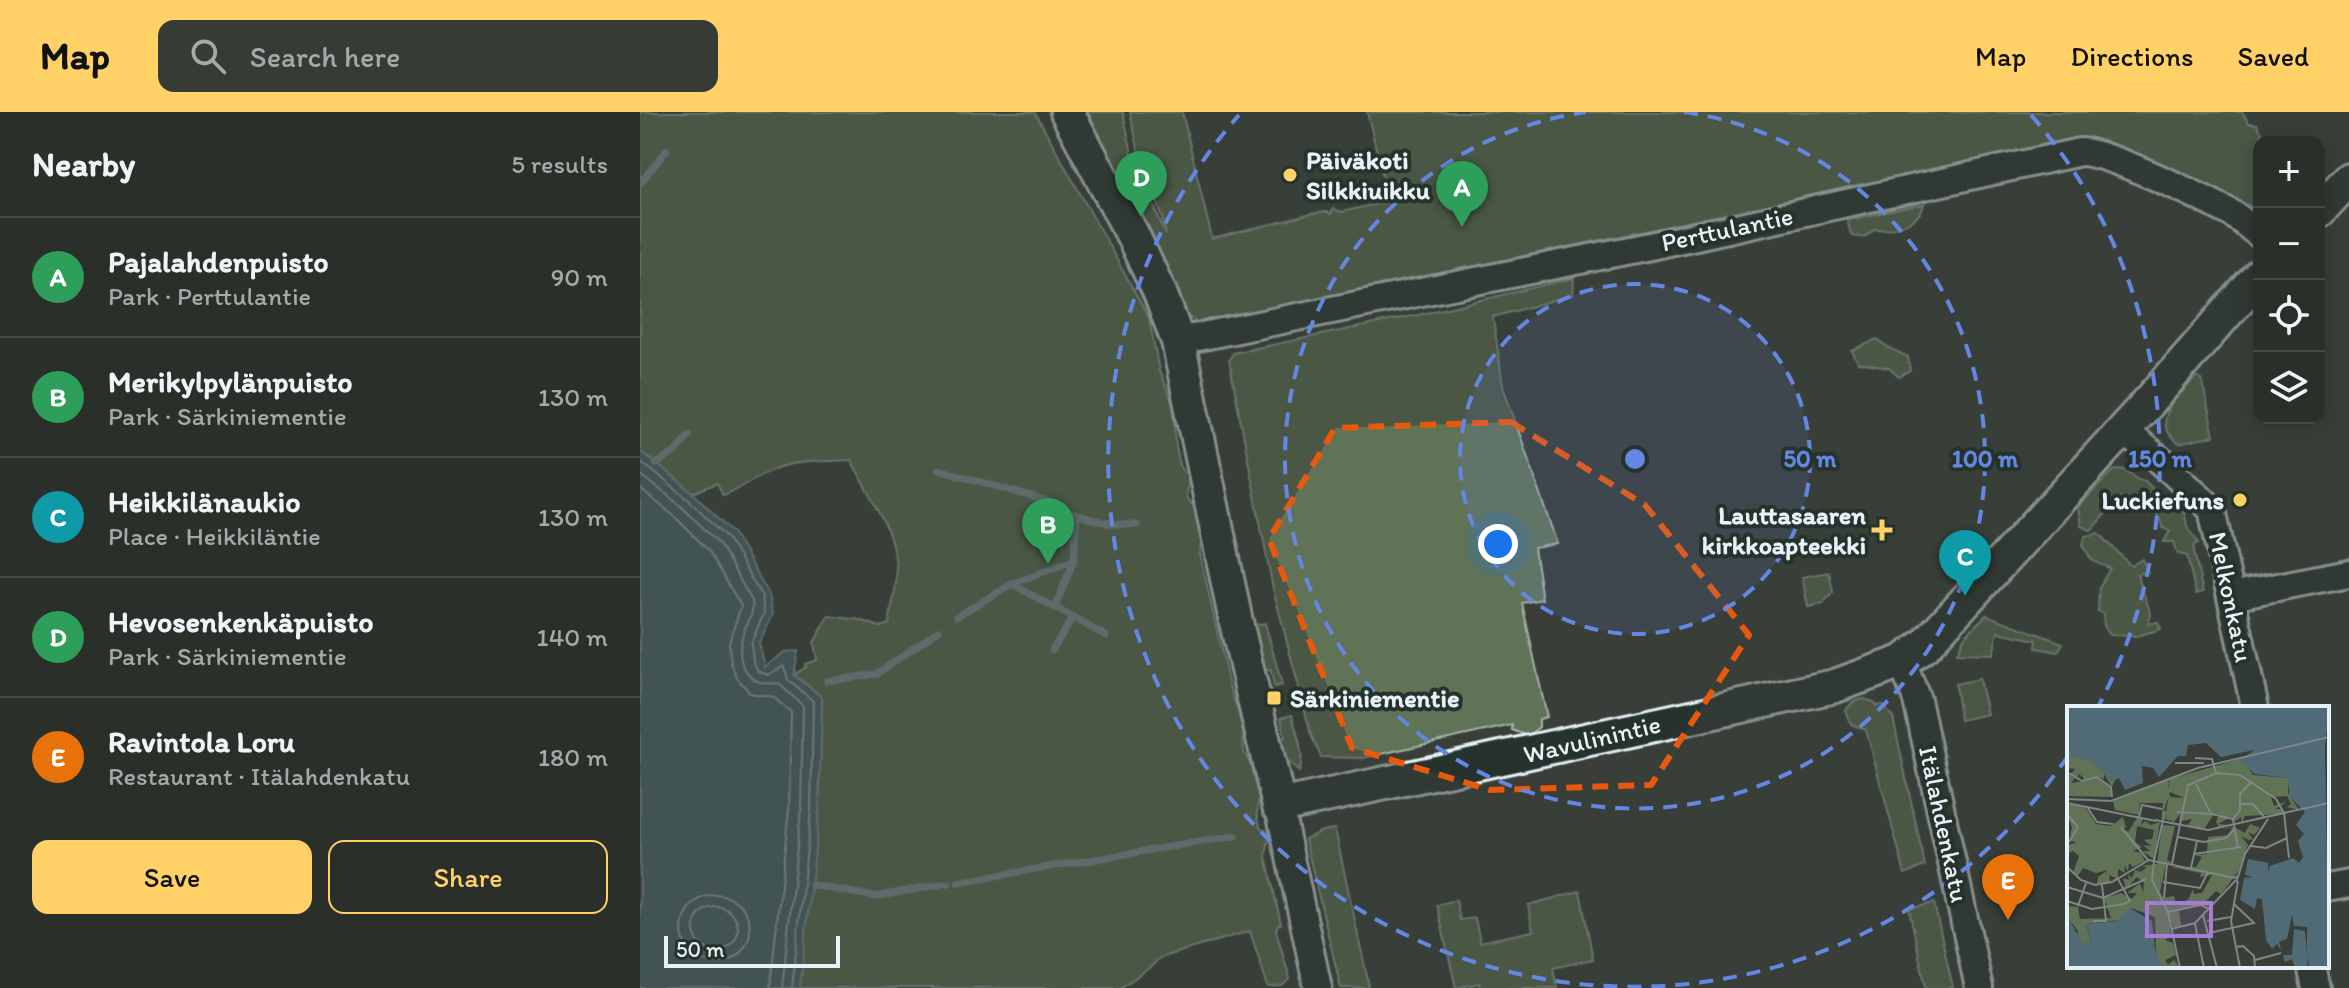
<!DOCTYPE html>
<meta charset="utf-8">
<style>
body{margin:0;font-family:Itim,sans-serif;background:#373b36;color:#f1f3f6}
.controls{position:absolute;right:24px;top:24px;display:grid;overflow:hidden;border-radius:16px;box-shadow:0 4px 20px #0003}
.controls button{width:72px;height:72px;display:grid;place-items:center;padding:0;border:0;border-bottom:2px solid #474a47;background:#2b2f2a;color:#f1f3f6;font:40px sans-serif}
.scale{position:absolute;left:24px;bottom:20px;width:176px;box-sizing:border-box;padding-left:8px;border:4px solid #e8f1f8;border-top:0;font-size:22px;line-height:28px;white-space:nowrap;color:#e8f1f8;-webkit-text-stroke:6px #26332d;paint-order:stroke}
.you{position:absolute;left:858px;top:432px;width:28px;height:28px;margin:-20px;border:6px solid #fff;border-radius:50%;background:#1a73e8;box-shadow:0 0 0 12px #1a73e833}
.badge{display:grid;place-items:center;width:52px;height:52px;border-radius:50%;background:#ffd166;color:#fff;font-size:26px;font-weight:700}
.pin{position:absolute;translate:-50% -66px;filter:drop-shadow(0 2px 4px #0008)}
.pin::after{content:'';position:absolute;top:42px;width:28px;height:24px;background:inherit;clip-path:polygon(0 0,100% 0,50% 100%)}
.list{margin:0;padding:0;list-style:none}
h2{display:flex;justify-content:space-between;align-items:center;height:104px;margin:0;padding:0 32px;font-size:34px}
h2 small{font-size:26px;font-weight:400;color:#a6a9a8}
.list li{display:grid;grid-template-columns:52px 1fr auto;gap:24px;align-items:center;box-sizing:border-box;height:120px;padding:0 32px;border-top:2px solid #474a47}
.list b{display:block;font-size:30px;white-space:nowrap}
.list p{margin:0;font-size:26px;white-space:nowrap;color:#a6a9a8}
.list em{font-size:26px;font-style:normal;color:#a6a9a8}
.actions{display:flex;gap:16px;padding:24px 32px}
.actions a{flex:1;padding:18px 0;border:2px solid #ffd166;border-radius:16px;text-align:center;font-size:28px;color:#ffd166}
.actions .main{background:#ffd166;color:#111}
.icon{flex:none;width:44px;height:44px;fill:none;stroke:currentColor;stroke-width:2;stroke-linecap:round;stroke-linejoin:round}
.map{position:relative;flex:none;width:1709px;height:876px;overflow:hidden}
header{display:flex;align-items:center;gap:48px;box-sizing:border-box;height:112px;padding:0 40px;background:#ffd166;color:#111}
header strong{font-size:38px}
nav{display:flex;gap:44px;margin-inline-start:auto;font-size:28px}
.search{width:560px;height:72px;background:#373b36;display:flex;align-items:center;gap:20px;box-sizing:border-box;padding:0 28px;border-radius:16px;color:#a6a9a8;font-size:30px}
main{display:flex}
aside{flex:1;background:#2b2f2a}
.map>svg:first-child{display:block}
</style>
<header>
<strong>Map</strong>
<div class="search"><svg class="icon" aria-label="search" viewBox="0 0 24 24"><circle cx="10" cy="10" r="6"/><path d="M15 15l6 6"/></svg>Search here</div>
<nav><a>Map</a><a>Directions</a><a>Saved</a></nav>
</header>
<main>
<aside>
<h2>Nearby<small>5 results</small></h2>
<ul class="list">
<li><span class="badge" style="background:#2e9e5b">A</span><div><b>Pajalahdenpuisto</b><p>Park · Perttulantie</p></div><em>90 m</em></li>
<li><span class="badge" style="background:#2e9e5b">B</span><div><b>Merikylpylänpuisto</b><p>Park · Särkiniementie</p></div><em>130 m</em></li>
<li><span class="badge" style="background:#0f9aa8">C</span><div><b>Heikkilänaukio</b><p>Place · Heikkiläntie</p></div><em>130 m</em></li>
<li><span class="badge" style="background:#2e9e5b">D</span><div><b>Hevosenkenkäpuisto</b><p>Park · Särkiniementie</p></div><em>140 m</em></li>
<li><span class="badge" style="background:#e8710a">E</span><div><b>Ravintola Loru</b><p>Restaurant · Itälahdenkatu</p></div><em>180 m</em></li>
</ul>
<div class="actions"><a class="main">Save</a><a>Share</a></div>
</aside>
<div class="map">
<svg width="1709" height="876" viewBox="0 0 1709 876">
<rect width="100%" height="100%" fill="#393f38"/>
<filter id="ink" filterUnits="userSpaceOnUse"><feTurbulence type="fractalNoise" baseFrequency=".0125" numOctaves="2"/><feDisplacementMap in="SourceGraphic" scale="16" xChannelSelector="R" yChannelSelector="G"/><feConvolveMatrix kernelMatrix="1 2 1 2 8 2 1 2 1" color-interpolation-filters="sRGB"/></filter>
<g filter="url(#ink)">
<g fill="#617356" stroke="#a4b2a7" stroke-width="2">
<path d="M0 0H395L509 206 519 259 534 294 536 336 541 357 550 365 546 381 547 387 557 398 562 419 560 442 589 574 602 611 604 641 614 658 620 681 617 700 620 715 630 721 626 744 641 812H638L636 818 650 867 642 874 628 875 610 819 519 846 512 854 480 876H159L179 699 182 585 154 563 166 555 165 552 177 548 174 531 189 504 220 508 240 515 249 512C251 498 255 483 256 469 260 427 230 383 211 348 187 350 157 348 134 357 116 364 102 376 83 383L77 371 53 381 0 339Z"/>
<path d="M429 0H483L492 42 526 123 523 106 499 41 490 0H542L572 127 676 101 687 100 691 102 693 97 702 100 749 89 727 0H1602L1609 11 1617 12 1626 29 1634 30H1619V98L1450 25 1149 88 1148 93 1071 105 741 175 556 210 544 202 538 172 523 180Z"/>
<path d="M1284 92C1280 112 1251 118 1234 117L1226 124 1216 125 1211 123 1207 108Z"/>
<path d="M934 166 933 183 853 205 863 274 918 432 894 436 902 487 882 491 907 605 899 607V615L888 624 872 618V613L723 646 681 645 671 623 632 472 589 248 593 241 778 203Z"/>
<path d="M1237 227 1247 235 1268 245 1270 259 1259 265 1249 256 1218 251 1212 239Z"/>
<path d="M1555 266H1559L1562 269 1574 324 1539 332C1506 308 1537 287 1555 266Z"/>
<path d="M1481 357C1491 359 1496 368 1505 369L1532 396 1544 399 1547 414 1559 431 1555 433 1554 440 1563 480 1556 482 1547 444 1538 442 1534 430H1524L1530 419 1523 416C1516 391 1499 390 1479 387L1475 399 1467 400 1451 418 1441 414 1438 395 1473 359Z"/>
<path d="M1459 421 1491 454 1502 447 1508 460 1497 462 1511 502 1508 512 1518 510 1521 517 1497 524 1470 523 1464 514 1463 502 1458 499 1459 476 1470 456C1452 450 1452 451 1443 432L1446 424Z"/>
<path d="M1189 460 1193 480 1183 492 1168 495 1162 465Z"/>
<path d="M1346 503 1423 531 1418 540 1396 536 1397 528 1358 520 1353 542 1317 541 1324 525Z"/>
<path d="M625 511 642 573 634 575 631 558 624 559 615 513Z"/>
<path d="M1339 567 1347 602 1320 608 1315 572Z"/>
<path d="M1224 587 1234 590 1236 594 1243 593 1253 606 1285 754 1265 762 1226 618 1211 612 1206 598 1213 590Z"/>
<path d="M652 603C656 620 666 643 659 660L644 646 639 627 645 625 641 606Z"/>
<path d="M695 717 729 874 728 876H701L665 727 682 719Z"/>
<path d="M940 779 953 847 913 856 917 876H840L839 871 816 876 797 793 816 788 820 808 835 806 840 830 893 819 888 793Z"/>
<path d="M1294 791 1313 876H1286L1269 797Z"/>
</g>
<path fill="#506b76" stroke="#8da1aa" stroke-width="2" d="M0 339 53 381 93 420 129 483 133 503 119 531 125 555 145 540 158 539 154 563 182 585 179 699 160 876H0Z"/>
<g fill="none" stroke-linecap="round" stroke-linejoin="round">
<g stroke="#abbbc4" stroke-width="2">
<path d="M0 349 48 387 87 425 122 485 124 501 111 531 113 549 118 559 128 563 144 554 148 568 173 589 171 698 152 876"/>
<path d="M0 362 41 394 79 431 112 489C115 503 105 512 102 525 95 552 109 575 138 571L163 594 161 698 142 876"/>
<path d="M0 377 33 403 69 439 101 494 89 530 91 551 97 566 110 581 133 585 151 600 149 697 130 876"/>
<circle cx="76" cy="817" r="34"/>
<circle cx="76" cy="817" r="22"/>
</g>
<g stroke="#8da1aa" stroke-width="7">
<path d="M0 71 27 38"/>
<path d="M16 352 37 339 49 323"/>
<path d="M299 357 421 394"/>
<path d="M430 401 471 412 497 413"/>
<path d="M372 472 466 524"/>
<path d="M415 496 434 448 437 404"/>
<path d="M317 504 372 472 434 448"/>
<path d="M412 538 433 506"/>
<path d="M187 569 237 562 299 518"/>
<path d="M318 770 596 724"/>
<path d="M172 773 235 785 309 771"/>
</g>
<defs>
<g id="minor">
<path d="M538 229 1010 134 1440 40C1468 40 1561 85 1589 100 1600 106 1609 115 1619 122"/>
<path d="M1482 318 1521 349 1572 397 1615 596"/>
<path d="M1591 484 1709 461"/>
<path d="M1262 550 1277 588 1339 876"/>
<path d="M639 694 678 876"/>
<path d="M1687 776 1709 772"/>
<path d="M1671 854 1676 876"/>
</g>
<g id="tertiary">
<path d="M427 0 493 124 520 181 538 229 596 510 639 694 1195 574 1262 550 1285 533 1513 285 1619 164"/>
<path d="M1679 99 1709 67"/>
</g>
</defs>
<use href="#minor" stroke="#e8f1f8" stroke-width="32"/>
<use href="#tertiary" stroke="#e8f1f8" stroke-width="38"/>
<use href="#minor" stroke="#26332d" stroke-width="26"/>
<use href="#tertiary" stroke="#26332d" stroke-width="32"/>
</g>
</g>
<path d="M0 0H1709V876H0ZM871 310 1005 393 1109 523 1011 673 850 678 712 636 629 427 695 316Z" fill="#393f38" fill-opacity=".55" fill-rule="evenodd"/>
<path fill="none" stroke="#e8590c" stroke-width="6" stroke-dasharray="16 10" stroke-linejoin="round" d="M871 310 1005 393 1109 523 1011 673 850 678 712 636 629 427 695 316Z"/>
<circle cx="995" cy="347" r="175" fill="#6487e3" fill-opacity=".12"/>
<g fill="none" stroke="#6487e3" stroke-width="4" stroke-dasharray="14 10">
<circle cx="995" cy="347" r="175"/>
<path d="M1044 0A350 350 0 1 1 946 0"/>
<path d="M1428 644A525 525 0 1 1 599 3M1391 3A525 525 0 0 1 1459 593"/>
</g>
<g fill="#ffd166" stroke="#26332d" stroke-width="3">
<circle cx="650" cy="63" r="8"/>
<circle cx="1600" cy="388" r="8"/>
<path d="M1238 406h8v8h8v8h-8v8h-8v-8h-8v-8h8z"/>
<rect x="626" y="578" width="16" height="16" rx="4"/>
</g>
<g text-anchor="middle" dominant-baseline="central" stroke-width="8" stroke-linejoin="round" paint-order="stroke">
<g font-size="26" font-weight="bold" fill="#e8f1f8" stroke="#26332d" text-anchor="start">
<text x="666" y="48">Päiväkoti<tspan x="666" dy="30">Silkkiuikku</tspan></text>
<text x="1584" y="388" text-anchor="end">Luckiefuns</text>
<text x="1226" y="403" text-anchor="end">Lauttasaaren<tspan x="1226" dy="30">kirkkoapteekki</tspan></text>
<text x="650" y="586">Särkiniementie</text>
</g>
<g font-size="26" fill="#e8f1f8" stroke="#26332d">
<text transform="translate(1087 117) rotate(-12)">Perttulantie</text>
<text transform="translate(1591 485) rotate(78)">Melkonkatu</text>
<text transform="translate(952 627) rotate(-13)">Wavulinintie</text>
<text transform="translate(1304 712) rotate(78)">Itälahdenkatu</text>
</g>
</g>
<g transform="translate(1427 594)">
<rect width="262" height="262" fill="#393f38"/>
<path d="M0 44 40 62 48 74 45 81 37 68V73L31 71 43 81 45 91 0 90V67L8 72 4 77 17 75 15 69 12 72 14 66 10 71 4 68 8 63 0 62ZM187 49 183 53 169 57 177 55 186 69 222 72 221 87 232 104 220 101 224 98 220 90 204 91 207 100 220 95 209 103H216V108L178 110 175 117 174 111 167 116 164 111 151 118 162 119 152 121 149 116 152 108H147L137 123 120 120 125 113 115 115V110L112 117 113 108 107 116 98 113 102 88 104 91 117 92 103 86 94 114 96 97H73L72 109 48 104 46 95 102 73 101 85 103 73ZM0 98 18 101 29 118 44 120 56 111 59 122H54L61 126 70 112 57 109 76 113 73 120 78 115 83 119 79 113 84 119 93 116 87 153 75 145H83L76 139 84 140 77 134 85 133 87 124 70 120 68 136 75 141 66 145 74 147 78 155 66 161 62 157 61 165 57 160 58 167 51 163V171L49 173 44 175 49 172 42 169 43 176 36 178H30L31 171 41 164 29 167 16 162 10 171 6 167 12 150 6 145 0 148V140L9 136 4 135V128L0 139 5 122 0 109 5 103 0 108ZM183 118 193 122 187 129 181 126 186 133 182 134 174 130 181 139 171 166 154 188 149 185 139 195 142 201 135 198 112 205 114 220 106 221 101 205 104 230 98 234 106 237 109 249 98 254 101 259 107 254 112 261 96 262 89 250 88 211 64 202 53 214 19 218 24 236 17 240 9 235 11 225 0 211V200L11 201 13 213 44 212 37 192 54 187 65 193 70 187H60L73 177 76 186 77 177 70 171 59 183 56 172 62 174 61 168 65 172 68 164 73 166 70 161 74 166 80 161 73 160 90 158 95 119 108 120 100 154 105 157 99 158 93 186 96 192 107 190 109 197 121 194 126 183 127 188 135 187 145 169 133 171 134 167 104 161H129L135 151 128 149 140 148 141 131 161 129 165 122 146 124 167 121 178 127Z" fill="#617356"/>
<path d="M0 0H262L258 42 262 262H242L241 251 240 262H228L225 253 218 256 216 249H225L227 223 238 225 240 248V221L227 220 225 209 220 233 212 236 214 244 210 238 205 243 199 234 195 193 190 192 188 203 173 194 177 172 186 171 178 169 181 153 201 157V166L203 160 226 152 232 157 236 151 231 135 237 128 229 119 238 106 222 90V72L187 68 176 56 170 57 187 44 154 51 139 37 121 39 119 50H111L92 71 86 62 75 60 76 77 58 84 52 72 45 76 26 56 0 50ZM63 202 85 215 88 244 96 262H0V210L17 240 24 234 19 218 50 215Z" fill="#506b76"/>
<path fill="none" stroke="#7f8685" stroke-width="2" d="M128 52 145 53 149 67M108 57H137M0 66 15 75 30 71 44 81 45 91M129 78 144 108 166 113 171 142M0 93 44 95 131 62 262 31M0 97 89 115M174 98H186L198 112M20 101 30 116 46 118M110 106 144 108M0 108 11 121 0 139M72 111 75 99 95 103M166 113 173 104V88L185 75M88 114 141 124 262 97M54 121 81 154M111 131 137 136 159 132 168 123M184 140 199 142 220 132M127 148 174 141M87 154 85 174 101 206 113 262M87 154 98 105M105 158 121 79 150 67 173 69 209 93 217 107 222 152M0 161 14 174 28 179 45 176 82 154 168 172M124 162 130 135M169 170 170 174 178 148 201 113M171 175 164 215 173 262M96 176 133 182 141 166M0 181 36 192 79 173M97 192 100 157M0 195 25 203 57 198 63 195 51 173M11 200 19 177M101 206 134 199 142 203M136 209 150 262M26 215H39L35 179M140 215 164 211M128 218 137 262M104 223 128 217 169 174M142 227 187 217 167 198M169 241 176 240 187 250 188 262M188 254 214 247"/>
<path fill="#a77bd6" fill-opacity="0.15" stroke="#a77bd6" stroke-width="4" d="M80 197H144V230H80Z"/>
<rect width="262" height="262" fill="none" stroke="#e8f1f8" stroke-width="4"/>
</g>
<circle cx="995" cy="347" r="12" fill="#6487e3" stroke="#26332d" stroke-width="4"/>
<g font-size="24" text-anchor="middle" font-weight="bold" fill="#6487e3" stroke="#26332d" stroke-width="8" stroke-linejoin="round" paint-order="stroke">
<text x="1170" y="355">50 m</text>
<text x="1345" y="355">100 m</text>
<text x="1520" y="355">150 m</text>
</g>
</svg>
<div class="controls">
<button>+</button>
<button>−</button>
<button><svg class="icon" aria-label="locate" viewBox="0 0 24 24"><circle cx="12" cy="12" r="6"/><path d="M12 2v4M12 18v4M2 12h4M18 12h4"/></svg></button>
<button><svg class="icon" aria-label="layers" viewBox="0 0 24 24"><path d="M12 4l9 5-9 5-9-5zM3 14l9 5 9-5"/></svg></button>
</div>
<div class="scale">50 m</div>
<div class="you"></div>
<div class="pin badge" style="left:822px;top:115px;background:#2e9e5b">A</div>
<div class="pin badge" style="left:408px;top:452px;background:#2e9e5b">B</div>
<div class="pin badge" style="left:1325px;top:484px;background:#0f9aa8">C</div>
<div class="pin badge" style="left:501px;top:105px;background:#2e9e5b">D</div>
<div class="pin badge" style="left:1368px;top:808px;background:#e8710a">E</div>
</div>
</main>
